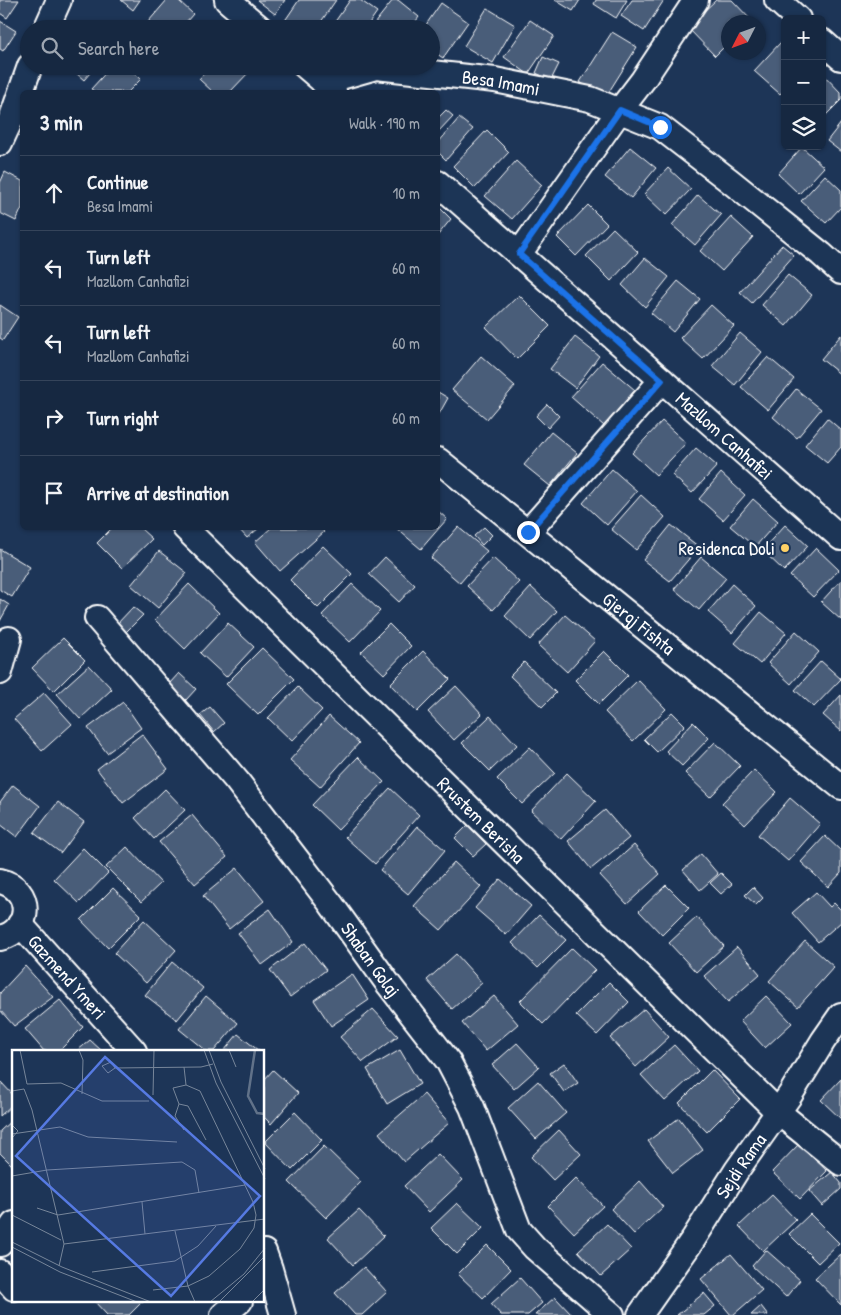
<!DOCTYPE html>
<meta charset="utf-8">
<style>
body{margin:0;font-family:"Patrick Hand",sans-serif;background:#1f3048;color:#f1f3f6}
.controls{position:absolute;right:15px;top:15px;display:grid;overflow:hidden;border-radius:8px;box-shadow:0 1px 4px #0004}
.controls button{width:45px;height:45px;display:grid;place-items:center;padding:0;border:0;border-bottom:1px solid #35445a;background:#162841;color:#f1f3f6;font:25px sans-serif}
.compass{position:absolute;left:721px;top:15px;width:45px;height:45px;border-radius:50%;background:#162841;box-shadow:0 1px 4px #0004;rotate:228deg}
.stop{position:absolute;width:15px;height:15px;margin:-11px;border:4px solid #1a73e8;border-radius:50%;background:#fff}
.stop.end{background:#1a73e8;border-color:#fff;box-shadow:0 1px 5px #0008}
.list{margin:0;padding:0;list-style:none}
h2{display:flex;justify-content:space-between;align-items:center;height:65px;margin:0;padding:0 20px;font-size:21px}
h2 small{font-size:16px;font-weight:400;color:#9ea6b1}
.list li{display:grid;grid-template-columns:32px 1fr auto;gap:15px;align-items:center;box-sizing:border-box;height:75px;padding:0 20px;border-top:1px solid #35445a}
.list b{display:block;font-size:19px;white-space:nowrap}
.list p{margin:0;font-size:16px;white-space:nowrap;color:#9ea6b1}
.list em{font-size:16px;font-style:normal;color:#9ea6b1}
.icon{flex:none;width:28px;height:28px;fill:none;stroke:currentColor;stroke-width:2;stroke-linecap:round;stroke-linejoin:round}
.map{position:relative;flex:none;width:841px;height:1315px;overflow:hidden}
.search{position:absolute;background:#162841;box-shadow:0 1px 4px #0004;left:20px;top:20px;width:420px;height:55px;display:flex;align-items:center;gap:12px;box-sizing:border-box;padding:0 18px;border-radius:28px;color:#9ea6b1;font-size:19px}
.panel{position:absolute;background:#162841;box-shadow:0 1px 4px #0004;left:20px;top:90px;width:420px;height:440px;border-radius:8px}
.map>svg:first-child{display:block}
</style>
<div class="map">
<svg width="841" height="1315" viewBox="0 0 841 1315">
<rect width="100%" height="100%" fill="#1d3557"/>
<filter id="ink" filterUnits="userSpaceOnUse"><feTurbulence type="fractalNoise" baseFrequency=".02" numOctaves="2"/><feDisplacementMap in="SourceGraphic" scale="10" xChannelSelector="R" yChannelSelector="G"/><feConvolveMatrix kernelMatrix="1 2 1 2 8 2 1 2 1" color-interpolation-filters="sRGB"/></filter>
<g filter="url(#ink)">
<g fill="#4a5d79" stroke="#fff">
<path d="M0 0H19L7 18 0 13Z"/>
<path d="M121 0H140L133 10Z"/>
<path d="M167 0H178L193 14 180 29H142Z"/>
<path d="M257 0H285L275 14Z"/>
<path d="M299 0H336L316 29H294L284 22Z"/>
<path d="M350 0H360L377 12 365 29H330Z"/>
<path d="M393 0H398L419 17 410 29H370Z"/>
<path d="M555 0H580L573 11Z"/>
<path d="M596 0H627L616 18 594 4Z"/>
<path d="M632 0H664L644 31 621 16Z"/>
<path d="M716 0H732L752 21 728 22V43L715 56 687 27Z"/>
<path d="M441 3 468 22 443 58 431 50V29H423Z"/>
<path d="M487 8 515 25 493 63 464 46Z"/>
<path d="M530 20 554 36 528 74 504 57Z"/>
<path d="M0 21 16 31 3 51 0 49Z"/>
<path d="M612 32 637 47 605 98 580 82Z"/>
<path d="M780 43 785 47V89L780 94 754 71Z"/>
<path d="M543 57 559 64 551 80 536 73Z"/>
<path d="M68 66H96L84 80Z"/>
<path d="M112 66H127L141 79 128 92H96L91 89Z"/>
<path d="M211 66H245L250 71 230 92H213L199 79Z"/>
<path d="M822 73 841 93V100L822 119Z"/>
<path d="M446 110 453 116 438 132V118Z"/>
<path d="M459 118 473 129 446 160 438 152V143Z"/>
<path d="M841 123V152L827 141Z"/>
<path d="M487 130 509 152 475 188 453 166Z"/>
<path d="M630 147 656 168 631 198 605 177Z"/>
<path d="M802 147 824 167 799 194 778 174Z"/>
<path d="M516 161 542 185 512 219 485 196Z"/>
<path d="M668 168 691 189 666 215 644 194Z"/>
<path d="M5 172 22 181V208L16 221 0 213V183Z"/>
<path d="M825 175 841 190V207L826 223 801 201Z"/>
<path d="M698 195 721 215 695 245 672 225Z"/>
<path d="M588 205 607 224 576 256 557 237Z"/>
<path d="M438 206 451 219 438 235Z"/>
<path d="M731 217 753 237 722 271 700 251Z"/>
<path d="M613 228 638 252 611 281 586 256Z"/>
<path d="M782 245 794 255 752 303 740 292Z"/>
<path d="M645 258 669 277 645 307 622 285Z"/>
<path d="M788 275 812 295 786 326 762 305Z"/>
<path d="M678 281 700 299 673 332 651 313Z"/>
<path d="M519 295 550 326 517 359 486 327Z"/>
<path d="M0 305 18 317 3 340 0 338Z"/>
<path d="M711 305 734 326 703 359 680 338Z"/>
<path d="M740 333 762 352 735 385 712 366Z"/>
<path d="M841 335V375L821 359Z"/>
<path d="M575 337 599 356 575 388 550 369Z"/>
<path d="M481 356 515 386 487 419 452 390Z"/>
<path d="M768 357 794 379 768 410 741 387Z"/>
<path d="M602 362 635 390 604 426 571 397Z"/>
<path d="M796 389 821 409 797 438 773 417Z"/>
<path d="M438 392 448 398 439 414 438 413Z"/>
<path d="M547 404 559 416 548 428 536 416Z"/>
<path d="M827 418 841 430V447L827 463 805 445Z"/>
<path d="M662 421 686 443 656 475 632 453Z"/>
<path d="M551 432 577 453 550 486 524 465Z"/>
<path d="M696 448 717 466 692 493 672 475Z"/>
<path d="M612 469 637 491 607 525 583 503Z"/>
<path d="M721 473 745 495 723 520 699 499Z"/>
<path d="M641 495 665 517 636 550 611 529Z"/>
<path d="M753 499 778 521 755 547 730 526Z"/>
<path d="M438 511 447 519 421 549 396 528H438Z"/>
<path d="M671 525 699 547 670 581 643 560Z"/>
<path d="M785 525 808 546 784 571 762 550Z"/>
<path d="M458 527 487 551 460 583 431 558Z"/>
<path d="M484 527 492 535 482 545 474 536Z"/>
<path d="M112 528H140L152 539 122 568 97 543Z"/>
<path d="M238 528H259L247 538Z"/>
<path d="M271 528H320L324 532 280 571 255 542Z"/>
<path d="M323 546 352 574 318 608 290 580Z"/>
<path d="M816 548 839 570 813 597 790 576Z"/>
<path d="M0 549 30 567 12 597 0 590Z"/>
<path d="M159 551 187 573 158 608 131 585Z"/>
<path d="M385 557 415 585 399 602 369 574Z"/>
<path d="M701 557 726 578 699 610 674 589Z"/>
<path d="M493 558 519 582 493 610 467 586Z"/>
<path d="M841 580V620L821 602Z"/>
<path d="M189 584 219 613 185 649 155 620Z"/>
<path d="M352 584 380 611 350 642 322 615Z"/>
<path d="M732 584 756 606 732 633 708 612Z"/>
<path d="M531 587 557 611 530 640 505 616Z"/>
<path d="M0 599 9 605 0 621Z"/>
<path d="M133 607 143 615 125 633 116 625Z"/>
<path d="M761 612 786 633 760 664 735 643Z"/>
<path d="M565 615 595 641 567 672 538 645Z"/>
<path d="M228 623 254 647 226 677 200 653Z"/>
<path d="M389 624 411 646 384 674 361 652Z"/>
<path d="M796 631 819 652 791 684 768 663Z"/>
<path d="M63 638 85 660 54 691 32 668Z"/>
<path d="M262 648 294 679 258 715 226 684Z"/>
<path d="M423 651 450 679 417 712 390 684Z"/>
<path d="M604 651 628 675 599 704 575 680Z"/>
<path d="M821 661 841 679 814 707 795 690Z"/>
<path d="M524 662 556 693 542 707 510 676Z"/>
<path d="M89 665 112 689 80 719 57 694Z"/>
<path d="M179 673 196 689 186 700 169 684Z"/>
<path d="M638 680 666 709 633 741 605 712Z"/>
<path d="M456 686 482 714 454 740 428 712Z"/>
<path d="M298 687 322 710 292 741 268 718Z"/>
<path d="M44 693 72 724 42 751 14 719Z"/>
<path d="M841 695V731L823 715Z"/>
<path d="M123 702 141 728 107 753 88 728Z"/>
<path d="M210 707 224 723 214 732 200 715Z"/>
<path d="M672 712 685 725 657 752 644 739Z"/>
<path d="M329 716 359 743 320 787 290 760Z"/>
<path d="M490 716 517 745 490 771 462 743Z"/>
<path d="M693 722 709 738 682 766 666 751Z"/>
<path d="M142 734 168 769 123 803 97 769Z"/>
<path d="M715 742 740 766 710 797 685 773Z"/>
<path d="M530 747 555 773 522 804 497 779Z"/>
<path d="M358 757 384 782 338 830 312 805Z"/>
<path d="M754 770 777 792 745 825 722 803Z"/>
<path d="M567 773 596 801 561 839 531 811Z"/>
<path d="M13 785 40 806 17 837 0 824V802Z"/>
<path d="M390 788 419 815 375 864 345 837Z"/>
<path d="M165 789 185 810 154 839 135 818Z"/>
<path d="M790 798 820 824 788 861 758 835Z"/>
<path d="M58 802 84 822 61 853 34 833Z"/>
<path d="M605 810 629 838 591 869 568 841Z"/>
<path d="M192 815 227 857 195 884 159 842Z"/>
<path d="M468 825 486 844 473 856 455 838Z"/>
<path d="M417 826 445 850 408 894 380 870Z"/>
<path d="M825 836 841 851V873L828 887 801 862Z"/>
<path d="M634 845 660 874 627 904 600 875Z"/>
<path d="M127 847 161 883 141 902 106 867Z"/>
<path d="M83 848 108 873 79 903 54 879Z"/>
<path d="M701 854 718 874 700 890 683 870Z"/>
<path d="M454 862 481 887 441 930 414 906Z"/>
<path d="M237 868 264 901 229 929 203 896Z"/>
<path d="M721 873 732 884 721 894 710 883Z"/>
<path d="M500 879 531 906 506 935 475 908Z"/>
<path d="M666 885 689 908 662 935 639 911Z"/>
<path d="M753 887 763 898 756 905 745 895Z"/>
<path d="M113 888 141 915 108 948 81 920Z"/>
<path d="M816 892 830 907 834 903 841 910V922L818 942 792 913Z"/>
<path d="M270 909 293 942 262 965 238 933Z"/>
<path d="M539 915 566 940 538 968 512 943Z"/>
<path d="M697 917 724 946 696 972 669 943Z"/>
<path d="M144 920 176 950 146 983 114 953Z"/>
<path d="M805 941 834 967 798 1007 769 981Z"/>
<path d="M305 943 326 970 290 997 270 970Z"/>
<path d="M737 947 760 974 728 1002 704 976Z"/>
<path d="M572 948 595 970 543 1024 520 1001Z"/>
<path d="M456 954 482 983 452 1009 427 980Z"/>
<path d="M172 962 203 988 177 1020 145 995Z"/>
<path d="M25 966 53 997 14 1026 0 1010V993Z"/>
<path d="M352 974 369 1000 331 1026 314 1000Z"/>
<path d="M609 982 629 1002 597 1035 576 1015Z"/>
<path d="M206 996 238 1023 214 1051H206L179 1029Z"/>
<path d="M494 996 518 1024 486 1051 462 1023Z"/>
<path d="M766 996 792 1023 765 1048 740 1021Z"/>
<path d="M60 1000 83 1027 59 1051H44L25 1029Z"/>
<path d="M373 1009 398 1036 363 1062 340 1037Z"/>
<path d="M644 1009 669 1037 636 1067 610 1038Z"/>
<path d="M238 1034 259 1051H224Z"/>
<path d="M90 1040 102 1051H77Z"/>
<path d="M517 1043 539 1067 514 1089 492 1065Z"/>
<path d="M674 1045 698 1071 665 1101 641 1075Z"/>
<path d="M400 1050 420 1084 387 1104 367 1069Z"/>
<path d="M564 1063 578 1083 564 1092 550 1073Z"/>
<path d="M273 1070 298 1093 271 1124 264 1117V1080Z"/>
<path d="M712 1070 740 1099 707 1132 679 1103Z"/>
<path d="M841 1079V1119L821 1100Z"/>
<path d="M0 1081 14 1096V1103L0 1116Z"/>
<path d="M538 1081 566 1113 536 1139 508 1108Z"/>
<path d="M424 1094 449 1123 404 1162 379 1133Z"/>
<path d="M295 1112 322 1140 292 1170 265 1142Z"/>
<path d="M14 1118V1167L0 1153V1131Z"/>
<path d="M679 1118 703 1150 673 1173 648 1141Z"/>
<path d="M559 1130 581 1154 553 1180 531 1157Z"/>
<path d="M799 1144 827 1171 800 1199 772 1172Z"/>
<path d="M324 1146 361 1182 326 1218 289 1182Z"/>
<path d="M438 1154 463 1180 429 1212 404 1186Z"/>
<path d="M832 1172 841 1183V1189L822 1206 809 1191Z"/>
<path d="M576 1178 603 1206 574 1233 548 1206Z"/>
<path d="M640 1181 663 1207 634 1234 611 1209Z"/>
<path d="M772 1195 796 1220 763 1251 739 1226Z"/>
<path d="M457 1203 483 1228 457 1254 431 1228Z"/>
<path d="M359 1210 384 1236 353 1265 328 1238Z"/>
<path d="M810 1214 839 1243 818 1263 789 1234Z"/>
<path d="M607 1224 631 1249 601 1276 578 1251Z"/>
<path d="M487 1245 511 1269 483 1298 458 1274Z"/>
<path d="M766 1250 800 1280 786 1297 752 1266Z"/>
<path d="M731 1254 762 1290 733 1315H731L701 1279Z"/>
<path d="M841 1254V1305L815 1278Z"/>
<path d="M364 1267 387 1292 362 1315H355L335 1293Z"/>
<path d="M520 1278 542 1303 528 1315H501L491 1304Z"/>
<path d="M704 1293 715 1306 704 1315H677Z"/>
<path d="M555 1297 572 1315H535Z"/>
<path d="M94 1301H143L129 1315H107Z"/>
<path d="M761 1306 768 1315H751Z"/>
</g>
<g fill="none" stroke-linecap="round" stroke-linejoin="round">
<defs>
<g id="minor">
<path d="M227 0 261 29"/>
<path d="M777 0 798 19"/>
<path d="M46 29 59 0"/>
<path d="M822 41 841 58"/>
<path d="M305 66 334 91"/>
<path id="s1" d="M323 82 376 67 495 80 590 99 660 127 730 181 821 254 841 272"/>
<path d="M0 143 12 117 30 66"/>
<path id="s2" d="M438 183 841 538"/>
<path d="M519 254 620 110 643 80 696 0"/>
<path id="s3" d="M438 460 841 787"/>
<path id="s4" d="M185 528 778 1112 841 1163"/>
<path d="M528 532 662 380"/>
<path id="s5" d="M97 618 237 781 331 904 389 985 448 1061 472 1107 519 1230 535 1248 612 1315"/>
<path d="M0 672 9 639"/>
<path d="M0 881C33 888 33 931 0 938"/>
<path id="s6" d="M20 924 134 1051"/>
<path d="M0 1244 14 1224"/>
<path d="M264 1252 270 1269 283 1315"/>
<path d="M0 1272 14 1288"/>
<path d="M223 1315 240 1301"/>
<path id="s7" d="M640 1315 694 1238 737 1170 790 1095 823 1041 841 1015"/>
</g>
</defs>
<use href="#minor" stroke="#fff" stroke-width="28"/>
<use href="#minor" stroke="#1d3557" stroke-width="24"/>
</g>
</g>
<g fill="none" stroke-linecap="round" stroke-linejoin="round" filter="url(#ink)">
<path stroke="#1a73e8" stroke-width="6" d="M528 532 662 380 519 254 620 110 660 127"/>
</g>
<circle fill="#ffd166" stroke="#1d3557" stroke-width="2" cx="785" cy="548" r="5"/>
<g text-anchor="middle" dominant-baseline="central" stroke-width="4.5" stroke-linejoin="round" paint-order="stroke">
<g font-size="19" fill="#fff" stroke="#1d3557">
<text stroke="none"><textPath href="#s1" startOffset="181">Besa Imami</textPath></text>
<text stroke="none"><textPath href="#s2" startOffset="382">Mazllom Canhafizi</textPath></text>
<text stroke="none"><textPath href="#s3" startOffset="259">Gjergj Fishta</textPath></text>
<text stroke="none"><textPath href="#s4" startOffset="416">Rrustem Berisha</textPath></text>
<text stroke="none"><textPath href="#s5" startOffset="438">Shaban Golaj</textPath></text>
<text stroke="none"><textPath href="#s6" startOffset="71">Gazmend Ymeri</textPath></text>
<text stroke="none"><textPath href="#s7" startOffset="180">Sejdi Rama</textPath></text>
</g>
<g font-size="19" fill="#fff" stroke="#1d3557" text-anchor="end">
<text x="775" y="548">Residenca Doli</text>
</g>
</g>
<g transform="translate(12 1050)">
<rect width="252" height="252" fill="#1d3557"/>
<path fill="none" stroke="#617289" stroke-width="2.5" d="M243 0 236 46 245 63 253 64"/>
<path fill="none" stroke="#77869a" stroke-width="1" d="M8 0 15 34 49 33 90 51H137M67 0 71 10 70 44M192 0 204 33 253 129M197 0 209 32 253 119M217 0 224 17M103 18 99 12 90 16 96 23 103 18 189 17 201 14M0 41 12 39 20 60 52 194 47 216M141 45 142 0M167 54 176 56 194 90M0 75 6 81 0 88M172 80 163 66 167 54 161 38 174 35M0 84 48 77 76 87 165 92M0 126 35 120 170 112 183 120 187 143M130 152 133 184M25 158 46 165 233 135M0 165 49 190M163 181 176 236 183 252M0 192 50 217 139 252M52 194 253 169M0 197 48 222 125 252M80 222 163 211 186 196 204 176M141 240 176 236 197 226 228 199 242 178 244 165 241 152 188 41 174 35 172 17M198 252 232 224 253 198M207 252 253 206M240 252 253 239"/>
<path fill="#567ae2" fill-opacity="0.15" stroke="#567ae2" stroke-width="2.5" d="M93 7 248 146 159 246 4 106Z"/>
<rect width="252" height="252" fill="none" stroke="#fff" stroke-width="2.5"/>
</g>
</svg>
<div class="controls">
<button>+</button>
<button>−</button>
<button><svg class="icon" aria-label="layers" viewBox="0 0 24 24"><path d="M12 4l9 5-9 5-9-5zM3 14l9 5 9-5"/></svg></button>
</div>
<svg class="compass" viewBox="-18 -18 36 36"><path d="M0-13l5 13h-10z" fill="#e53935"/><path d="M0 13l5-13h-10z" fill="#9ea6b1"/></svg>
<div class="stop" style="left:660px;top:127px"></div>
<div class="stop end" style="left:528px;top:532px"></div>
<div class="search"><svg class="icon" aria-label="search" viewBox="0 0 24 24"><circle cx="10" cy="10" r="6"/><path d="M15 15l6 6"/></svg>Search here</div>
<section class="panel">
<h2>3 min<small>Walk · 190 m</small></h2>
<ul class="list">
<li><svg class="icon" aria-label="ahead" viewBox="0 0 24 24"><path d="M12 20V5M6 11l6-6 6 6"/></svg><div><b>Continue</b><p>Besa Imami</p></div><em>10 m</em></li>
<li><svg class="icon" aria-label="left" viewBox="0 0 24 24"><path d="M17 20v-9H6M10 6l-5 5 5 5"/></svg><div><b>Turn left</b><p>Mazllom Canhafizi</p></div><em>60 m</em></li>
<li><svg class="icon" aria-label="left" viewBox="0 0 24 24"><path d="M17 20v-9H6M10 6l-5 5 5 5"/></svg><div><b>Turn left</b><p>Mazllom Canhafizi</p></div><em>60 m</em></li>
<li><svg class="icon" aria-label="right" viewBox="0 0 24 24"><path d="M7 20v-9h11M14 6l5 5-5 5"/></svg><div><b>Turn right</b></div><em>60 m</em></li>
<li><svg class="icon" aria-label="arrive" viewBox="0 0 24 24"><path d="M6 21V4h12l-3 4 3 4H6"/></svg><div><b>Arrive at destination</b></div></li>
</ul>
</section>
</div>
